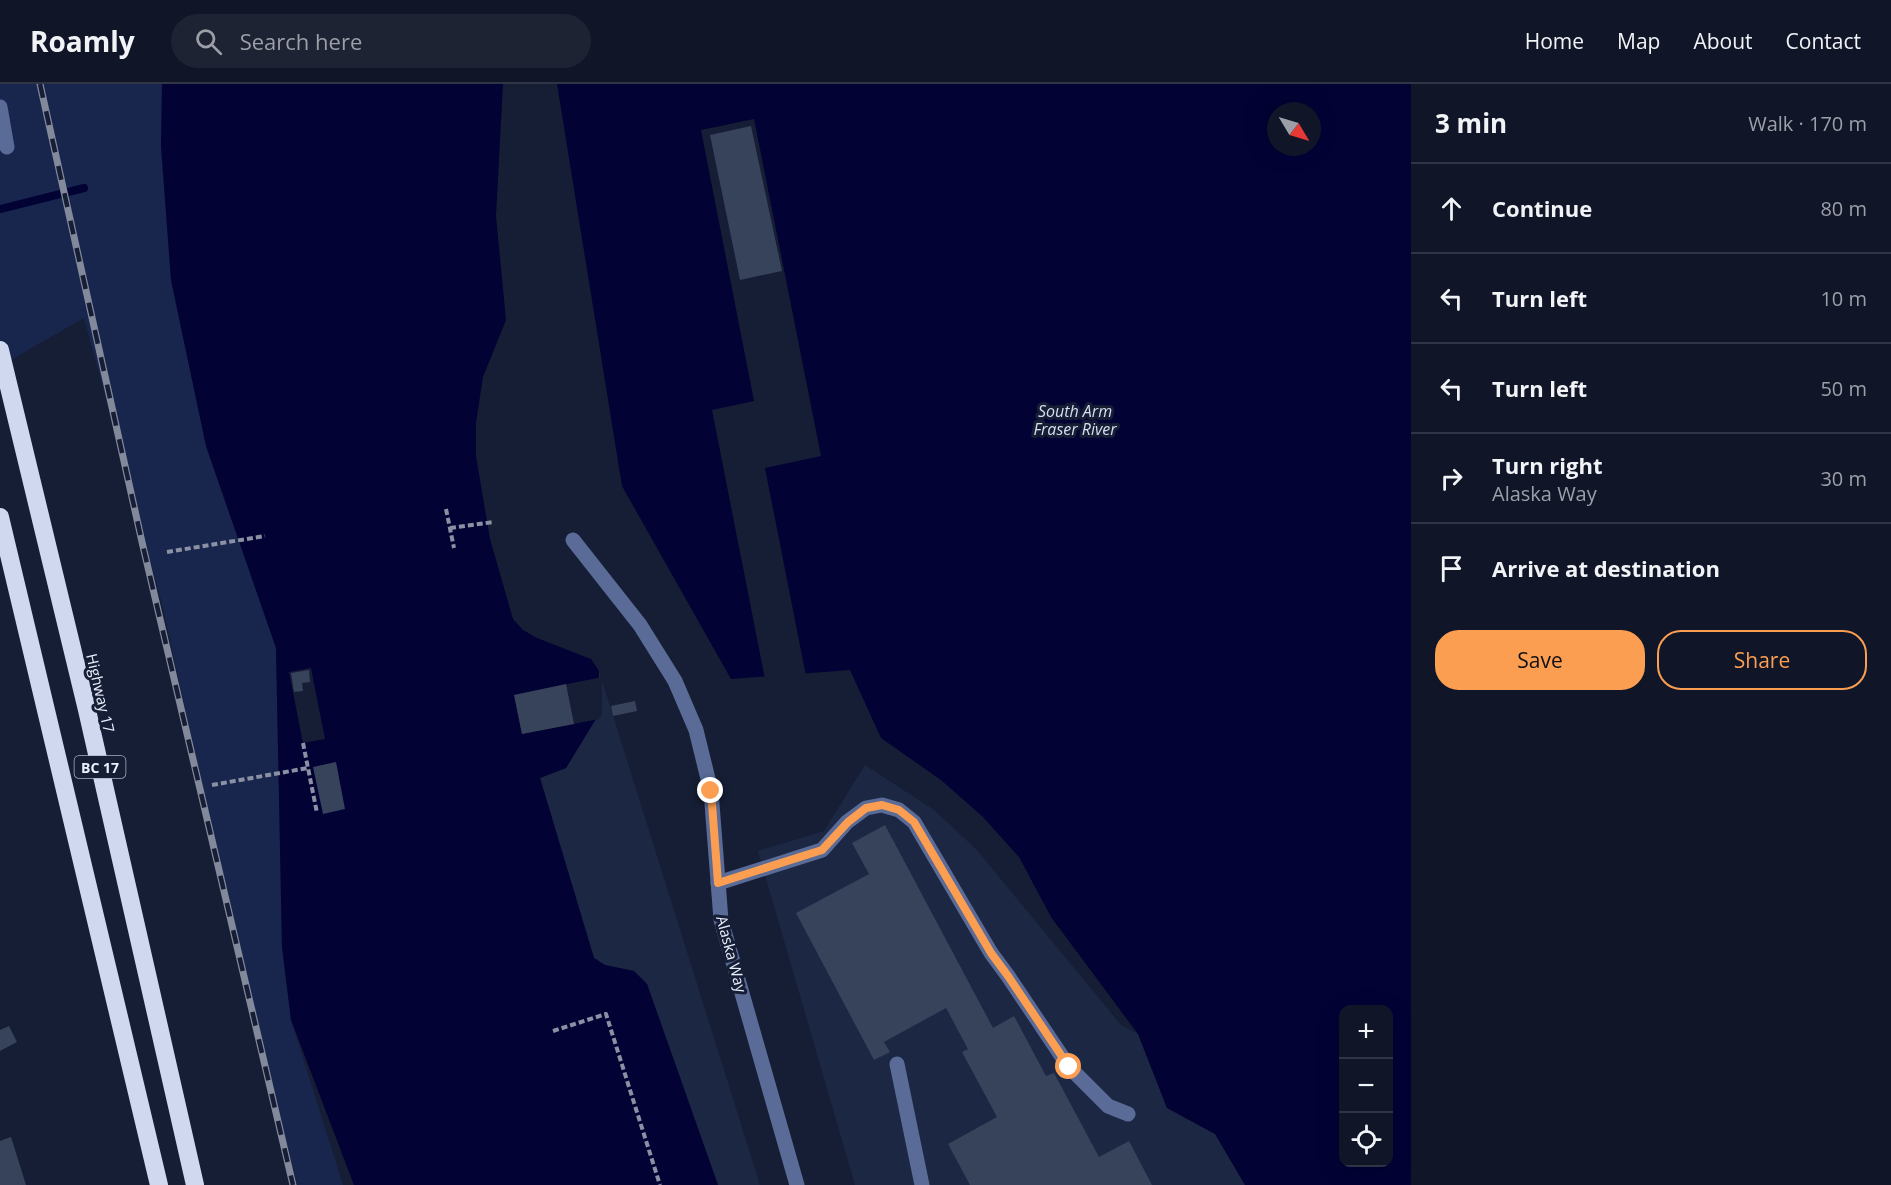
<!DOCTYPE html>
<meta charset="utf-8">
<style>
body{margin:0;font-family:"Open Sans",sans-serif;background:#1e2334;color:#f1f3f6}
.controls{position:absolute;right:18px;bottom:18px;display:grid;overflow:hidden;border-radius:12px;box-shadow:0 6px 24px #0002}
.controls button{width:54px;height:54px;display:grid;place-items:center;padding:0;border:0;border-bottom:2px solid #303545;background:#101628;color:#f1f3f6;font:30px sans-serif}
.compass{position:absolute;left:1267px;top:18px;width:54px;height:54px;border-radius:50%;background:#101628;box-shadow:0 6px 24px #0002;rotate:128deg}
.stop{position:absolute;width:18px;height:18px;margin:-14px;border:4px solid #fc9e52;border-radius:50%;background:#fff}
.stop.end{background:#fc9e52;border-color:#fff;box-shadow:0 2px 6px #0008}
.list{margin:0;padding:0;list-style:none}
h2{display:flex;justify-content:space-between;align-items:center;height:78px;margin:0;padding:0 24px;font-size:26px}
h2 small{font-size:20px;font-weight:400;color:#9c9fa8}
.list li{display:grid;grid-template-columns:39px 1fr auto;gap:18px;align-items:center;box-sizing:border-box;height:90px;padding:0 24px;border-top:2px solid #303545}
.list b{display:block;font-size:22px;white-space:nowrap}
.list p{margin:0;font-size:20px;white-space:nowrap;color:#9c9fa8}
.list em{font-size:20px;font-style:normal;color:#9c9fa8}
.actions{display:flex;gap:12px;padding:18px 24px}
.actions a{flex:1;padding:14px 0;border:2px solid #fc9e52;border-radius:24px;text-align:center;font-size:21px;color:#fc9e52}
.actions .main{background:#fc9e52;color:#111}
.icon{flex:none;width:33px;height:33px;fill:none;stroke:currentColor;stroke-width:2;stroke-linecap:round;stroke-linejoin:round}
.map{position:relative;flex:none;width:1411px;height:1101px;overflow:hidden}
header{display:flex;align-items:center;gap:36px;box-sizing:border-box;height:84px;padding:0 30px;background:#101628;border-bottom:2px solid #303545}
header strong{font-size:28px}
nav{display:flex;gap:33px;margin-inline-start:auto;font-size:21px}
.search{width:420px;height:54px;background:#1e2334;display:flex;align-items:center;gap:15px;box-sizing:border-box;padding:0 21px;border-radius:33px;color:#9c9fa8;font-size:22px}
main{display:flex}
aside{flex:1;background:#101628}
.map>svg:first-child{display:block}
</style>
<header>
<strong>Roamly</strong>
<div class="search"><svg class="icon" aria-label="search" viewBox="0 0 24 24"><circle cx="10" cy="10" r="6"/><path d="M15 15l6 6"/></svg>Search here</div>
<nav><a>Home</a><a>Map</a><a>About</a><a>Contact</a></nav>
</header>
<main>
<div class="map">
<svg width="1411" height="1101" viewBox="0 0 1411 1101">
<rect width="100%" height="100%" fill="#161e35"/>
<g fill="#1c2744">
<path d="M599 587 760 1101H718L647 900 634 887 605 881 594 874 540 694 566 684 599 630Z"/>
<path d="M865 681 934 726 976 765 1121 941 1138 950 1167 1024 1215 1050 1245 1101H855L758 767 824 747Z"/>
</g>
<path fill="#18264e" d="M0 0H162L161 62 171 196 206 362 276 564 282 863 291 936 343 1101H297L229 823 162 520 84 234 0 282Z"/>
<g fill="#020235" fill-rule="evenodd">
<path d="M162 0H503L496 132 506 236 483 293 476 339V372L490 455 513 535 523 546 537 554 591 575 599 587V630L566 684 540 694 594 874 605 881 634 887 647 900 718 1101H354L291 936 282 863 276 564 206 362 171 196 161 62Z"/>
<path d="M557 0H1411V1101H1245L1215 1050 1167 1024 1138 950 1051 833 1019 773 983 733 941 696 881 654 850 586 731 595 622 402ZM1276 27H1312V63H1276ZM1344 926H1388V1078H1344Z"/>
</g>
<g fill="#161e35">
<path d="M754 35 821 372 765 384 806 592 765 595 712 326 754 317 701 46Z"/>
<path d="M311 584 325 655 303 659 289 588Z"/>
<path d="M602 593V630L599 635 522 650 514 611Z"/>
</g>
<g fill="none" stroke-linecap="round" stroke-linejoin="round">
<path stroke="#020235" stroke-width="8" d="M0 125 84 104"/>
</g>
<g fill="#37425b">
<path d="M751 42 782 187 740 196 710 51Z"/>
<path d="M309 586 310 598 302 599 303 607 294 608 291 589Z"/>
<path d="M566 600 574 640 522 650 514 611Z"/>
<path d="M635 617 637 627 613 632 611 622Z"/>
<path d="M336 678 345 725 323 730 313 683Z"/>
<path d="M885 741 993 944 1014 932 1046 992 1054 989 1099 1073 1129 1057 1152 1101H970L948 1060 997 1033 962 968 968 965 946 924 884 958 890 968 874 976 796 829 869 790 852 759Z"/>
<path d="M9 942 17 958 0 967V946Z"/>
<path d="M11 1053 26 1101H0V1057Z"/>
</g>
<g fill="none" stroke-linecap="round" stroke-linejoin="round">
<g stroke="#8b91a3" stroke-width="4" stroke-dasharray="6 3" stroke-linecap="butt">
<path d="M446 425 454 464"/>
<path d="M450 444 494 438"/>
<path d="M167 468 265 452"/>
<path d="M303 659 317 729"/>
<path d="M212 701 308 684"/>
<path d="M553 947 606 930 660 1101"/>
</g>
<g stroke="#596b96" stroke-width="15">
<path d="M0 23 7 63"/>
<path d="M573 456 640 541 675 597 696 646 711 707 721 836 797 1101"/>
<path d="M718 799 822 766 847 738 866 724 882 721 899 726 914 738 991 869 1008 892 1069 983 1108 1022 1128 1030"/>
<path d="M897 980 922 1101"/>
</g>
<g stroke="#cfd8ee" stroke-width="18">
<path d="M0 266 87 626 195 1101"/>
<path d="M0 433 159 1101"/>
</g>
<defs>
<path id="rail" d="M40 0 142 458 293 1101"/>
</defs>
<use href="#rail" stroke="#82899b" stroke-width="7"/>
<use href="#rail" stroke="#161e35" stroke-width="4.5" stroke-dasharray="14" stroke-linecap="butt"/>
</g>
<g fill="none" stroke-linecap="round" stroke-linejoin="round">
<path stroke="#fc9e52" stroke-width="8" d="M711 707 718 799 822 766 848 738 866 724 882 721 899 726 914 738 991 869 1008 892 1069 983"/>
</g>
<g text-anchor="middle" dominant-baseline="central" stroke-width="6" stroke-linejoin="round" paint-order="stroke">
<rect fill="#161e35" stroke="#abb1c1" stroke-width="1.5" x="74.5" y="672" width="51" height="22" rx="4.5"/>
<g font-size="14" font-weight="bold" fill="#ebf0fd">
<text x="100" y="683">BC 17</text>
</g>
<g font-size="15" fill="#ebf0fd" stroke="#161e35">
<text transform="translate(101 609) rotate(77)">Highway 17</text>
<text transform="translate(732 870) rotate(75)">Alaska Way</text>
</g>
<g font-size="16" font-style="italic" fill="#d6def0" stroke="#161e35">
<text x="1075" y="327">South Arm<tspan x="1075" dy="18">Fraser River</tspan></text>
</g>
</g>
</svg>
<div class="controls">
<button>+</button>
<button>−</button>
<button><svg class="icon" aria-label="locate" viewBox="0 0 24 24"><circle cx="12" cy="12" r="6"/><path d="M12 2v4M12 18v4M2 12h4M18 12h4"/></svg></button>
</div>
<svg class="compass" viewBox="-18 -18 36 36"><path d="M0-13l5 13h-10z" fill="#e53935"/><path d="M0 13l5-13h-10z" fill="#9c9fa8"/></svg>
<div class="stop" style="left:1069px;top:983px"></div>
<div class="stop end" style="left:711px;top:707px"></div>
</div>
<aside>
<h2>3 min<small>Walk · 170 m</small></h2>
<ul class="list">
<li><svg class="icon" aria-label="ahead" viewBox="0 0 24 24"><path d="M12 20V5M6 11l6-6 6 6"/></svg><div><b>Continue</b></div><em>80 m</em></li>
<li><svg class="icon" aria-label="left" viewBox="0 0 24 24"><path d="M17 20v-9H6M10 6l-5 5 5 5"/></svg><div><b>Turn left</b></div><em>10 m</em></li>
<li><svg class="icon" aria-label="left" viewBox="0 0 24 24"><path d="M17 20v-9H6M10 6l-5 5 5 5"/></svg><div><b>Turn left</b></div><em>50 m</em></li>
<li><svg class="icon" aria-label="right" viewBox="0 0 24 24"><path d="M7 20v-9h11M14 6l5 5-5 5"/></svg><div><b>Turn right</b><p>Alaska Way</p></div><em>30 m</em></li>
<li><svg class="icon" aria-label="arrive" viewBox="0 0 24 24"><path d="M6 21V4h12l-3 4 3 4H6"/></svg><div><b>Arrive at destination</b></div></li>
</ul>
<div class="actions"><a class="main">Save</a><a>Share</a></div>
</aside>
</main>
